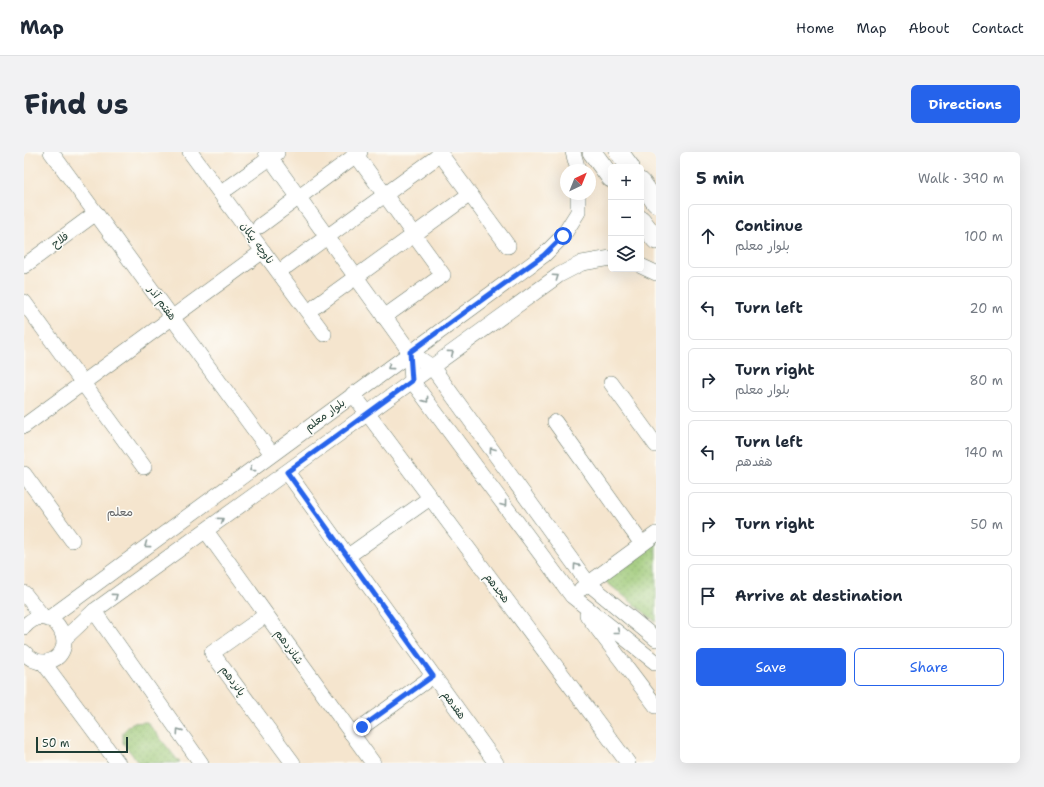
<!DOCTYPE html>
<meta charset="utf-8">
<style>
body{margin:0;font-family:"Shantell Sans","Playpen Sans Arabic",sans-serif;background:#f2f2f3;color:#1f2937}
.controls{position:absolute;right:12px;top:12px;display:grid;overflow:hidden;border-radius:6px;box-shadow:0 4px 16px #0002}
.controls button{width:36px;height:36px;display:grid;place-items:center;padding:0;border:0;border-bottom:1px solid #e0e1e3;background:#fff;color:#1f2937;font:20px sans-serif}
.compass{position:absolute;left:536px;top:12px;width:36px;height:36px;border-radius:50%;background:#fff;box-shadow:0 4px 16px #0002;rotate:43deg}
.scale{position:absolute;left:12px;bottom:10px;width:92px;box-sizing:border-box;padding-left:4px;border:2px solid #1f3d34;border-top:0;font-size:11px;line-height:14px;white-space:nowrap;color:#1f3d34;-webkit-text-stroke:3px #fdfcf7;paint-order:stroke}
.stop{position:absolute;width:12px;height:12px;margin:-9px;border:3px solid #2563eb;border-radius:50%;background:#fff}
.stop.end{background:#2563eb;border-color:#fff;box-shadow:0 1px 4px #0008}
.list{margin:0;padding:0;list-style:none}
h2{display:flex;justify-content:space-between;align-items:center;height:52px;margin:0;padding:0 16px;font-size:17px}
h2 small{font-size:13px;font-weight:400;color:#747a83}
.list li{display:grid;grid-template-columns:26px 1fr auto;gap:12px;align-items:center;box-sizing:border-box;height:64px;margin:0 8px 8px;padding:0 8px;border:1px solid #e0e1e3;border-radius:6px}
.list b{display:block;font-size:15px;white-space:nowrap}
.list p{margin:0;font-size:13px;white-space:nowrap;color:#747a83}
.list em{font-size:13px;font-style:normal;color:#747a83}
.actions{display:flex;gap:8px;padding:12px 16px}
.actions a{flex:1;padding:9px 0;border:1px solid #2563eb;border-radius:6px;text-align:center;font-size:14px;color:#2563eb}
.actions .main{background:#2563eb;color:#fff}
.icon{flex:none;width:22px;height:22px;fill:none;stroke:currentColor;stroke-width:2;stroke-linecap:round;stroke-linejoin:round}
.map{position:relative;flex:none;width:632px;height:611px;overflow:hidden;border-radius:6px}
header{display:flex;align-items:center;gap:24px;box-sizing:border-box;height:56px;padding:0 20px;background:#fff;border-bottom:1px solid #e0e1e3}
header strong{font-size:19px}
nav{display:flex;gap:22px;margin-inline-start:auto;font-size:14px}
.intro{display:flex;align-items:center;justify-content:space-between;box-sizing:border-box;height:96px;padding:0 24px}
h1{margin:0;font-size:28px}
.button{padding:10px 18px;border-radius:6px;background:#2563eb;color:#fff;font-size:14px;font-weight:700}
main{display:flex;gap:24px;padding:0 24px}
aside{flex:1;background:#fff;border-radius:6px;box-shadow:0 4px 16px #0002}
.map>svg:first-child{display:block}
</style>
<header>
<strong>Map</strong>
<nav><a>Home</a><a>Map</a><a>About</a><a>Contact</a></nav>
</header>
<div class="intro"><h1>Find us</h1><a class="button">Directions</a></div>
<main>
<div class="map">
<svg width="632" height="611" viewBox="0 0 632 611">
<defs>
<pattern id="park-dots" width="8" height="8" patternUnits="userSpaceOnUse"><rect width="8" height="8" fill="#9bc775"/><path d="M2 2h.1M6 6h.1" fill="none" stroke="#7ea361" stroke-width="1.8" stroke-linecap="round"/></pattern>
</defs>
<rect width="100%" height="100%" fill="#fdfcf7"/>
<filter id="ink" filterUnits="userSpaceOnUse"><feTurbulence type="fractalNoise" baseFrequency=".025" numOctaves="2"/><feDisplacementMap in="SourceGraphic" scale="8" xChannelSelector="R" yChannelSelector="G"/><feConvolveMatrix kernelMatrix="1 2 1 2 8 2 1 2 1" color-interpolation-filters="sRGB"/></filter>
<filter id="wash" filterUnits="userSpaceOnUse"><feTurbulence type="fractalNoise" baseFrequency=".012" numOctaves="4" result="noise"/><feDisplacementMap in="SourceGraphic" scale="16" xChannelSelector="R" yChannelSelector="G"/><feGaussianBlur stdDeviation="0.9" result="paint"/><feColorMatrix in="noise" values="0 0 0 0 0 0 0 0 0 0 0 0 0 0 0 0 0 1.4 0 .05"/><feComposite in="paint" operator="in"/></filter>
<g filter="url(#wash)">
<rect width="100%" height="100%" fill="#f5e5ce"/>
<g fill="url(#park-dots)" stroke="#5d8254">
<path d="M632 388V470L580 428Z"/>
<path d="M123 570 156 611H115L99 591V580L108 571Z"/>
</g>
</g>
<g filter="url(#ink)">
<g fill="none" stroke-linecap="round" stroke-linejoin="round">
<defs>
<g id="minor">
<path d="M27 0 248 302"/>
<path d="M166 0 300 182"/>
<path d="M242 0 386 200 408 215 564 431 632 487"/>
<path d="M330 0 419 123 360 165"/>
<path d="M415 0 484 94"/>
<path d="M549 0 554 18"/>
<path d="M204 36 253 1"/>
<path d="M236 74 336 0"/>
<path d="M0 114 72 61"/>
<path d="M263 114 417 2"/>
<path d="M617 114 632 121"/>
<path d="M0 150 120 315"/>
<path d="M292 154 446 42"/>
<path d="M386 200 388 229 548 444 632 511"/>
<path d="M587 231 632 293"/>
<path d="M329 242 604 611"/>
<path d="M531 270 618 392"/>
<path d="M0 274 239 99"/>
<path d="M263 320 472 611"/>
<path d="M0 322 48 388"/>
<path d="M182 379 349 611"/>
<path d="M324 404 406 346"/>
<path d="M557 437 632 382"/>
<path d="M0 441 20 466"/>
<path d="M70 459 177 611"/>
<path d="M242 463 188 501 269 611"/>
<path d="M563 463 632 554"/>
<path d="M24 467 520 103 539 84 554 60V42"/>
<path d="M0 475C30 442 60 503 22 510 13 511 6 507 0 500"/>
<path d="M40 487 70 459 535 123 558 111 587 106"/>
<path d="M19 510 94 611"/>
<path d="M327 581 338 575 409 524"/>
</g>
<g id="major">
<path d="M568 0 587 26"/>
<path d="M595 0 606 15"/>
<path d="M617 30 632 51"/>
<path d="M617 68 632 88"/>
</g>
</defs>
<use href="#minor" stroke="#6a786a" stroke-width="16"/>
<use href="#major" stroke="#6a786a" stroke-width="20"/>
<use href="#minor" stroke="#fff" stroke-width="15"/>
<use href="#major" stroke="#fff" stroke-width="19"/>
</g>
<defs><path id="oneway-chevron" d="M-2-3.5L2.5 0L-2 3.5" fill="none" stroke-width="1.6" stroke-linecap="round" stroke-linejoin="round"/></defs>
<g stroke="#8f9e9a">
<use href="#oneway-chevron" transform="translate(532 125) rotate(-34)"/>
<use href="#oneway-chevron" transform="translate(427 201) rotate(-36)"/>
<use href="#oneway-chevron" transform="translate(366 215) rotate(144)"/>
<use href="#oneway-chevron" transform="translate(402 248) rotate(53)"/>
<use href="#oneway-chevron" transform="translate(468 298) rotate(-126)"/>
<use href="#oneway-chevron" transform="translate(228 317) rotate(144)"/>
<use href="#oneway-chevron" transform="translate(480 352) rotate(53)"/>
<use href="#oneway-chevron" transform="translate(197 368) rotate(-36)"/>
<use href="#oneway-chevron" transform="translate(123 393) rotate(144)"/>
<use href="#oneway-chevron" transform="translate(552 414) rotate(-126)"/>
<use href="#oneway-chevron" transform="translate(91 444) rotate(-36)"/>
<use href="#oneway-chevron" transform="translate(593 480) rotate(39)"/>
<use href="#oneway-chevron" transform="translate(155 579) rotate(-125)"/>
</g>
</g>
<g fill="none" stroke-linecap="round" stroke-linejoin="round" filter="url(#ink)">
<path stroke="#2563eb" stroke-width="5" d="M338 575 409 524 263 320 388 229 386 200 520 103 539 84"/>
</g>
<g text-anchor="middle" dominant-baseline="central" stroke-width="3" stroke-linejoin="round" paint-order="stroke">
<g font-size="11" fill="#1f3d34" stroke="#fdfcf7">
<text transform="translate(36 88) rotate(-36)">فلاح</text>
<text transform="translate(233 91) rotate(54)">ناوچه پیکان</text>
<text transform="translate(138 151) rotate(54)">هفتم آذر</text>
<text transform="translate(301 263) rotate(-36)">بلوار معلم</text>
<text transform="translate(473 436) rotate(53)">هجدهم</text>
<text transform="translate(265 495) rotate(54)">شانزدهم</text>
<text transform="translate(209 529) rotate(54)">پانزدهم</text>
<text transform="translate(430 553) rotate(54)">هفدهم</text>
</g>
<g font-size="12" fill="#646668" stroke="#fdfcf7">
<text x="96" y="360">معلم</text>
</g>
</g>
</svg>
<div class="controls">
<button>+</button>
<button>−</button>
<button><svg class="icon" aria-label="layers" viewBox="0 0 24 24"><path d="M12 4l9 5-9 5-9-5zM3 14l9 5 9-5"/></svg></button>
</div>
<svg class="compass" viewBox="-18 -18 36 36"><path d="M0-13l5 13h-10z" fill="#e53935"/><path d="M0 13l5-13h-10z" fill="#747a83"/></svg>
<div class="scale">50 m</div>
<div class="stop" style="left:539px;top:84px"></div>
<div class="stop end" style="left:338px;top:575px"></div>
</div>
<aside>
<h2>5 min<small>Walk · 390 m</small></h2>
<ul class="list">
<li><svg class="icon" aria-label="ahead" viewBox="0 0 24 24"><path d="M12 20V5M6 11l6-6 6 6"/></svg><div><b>Continue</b><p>بلوار معلم</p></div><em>100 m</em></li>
<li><svg class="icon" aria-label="left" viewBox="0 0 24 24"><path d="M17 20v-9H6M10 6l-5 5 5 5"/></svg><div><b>Turn left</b></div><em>20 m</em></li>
<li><svg class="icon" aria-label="right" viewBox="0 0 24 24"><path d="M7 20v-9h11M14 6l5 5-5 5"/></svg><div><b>Turn right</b><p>بلوار معلم</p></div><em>80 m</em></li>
<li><svg class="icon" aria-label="left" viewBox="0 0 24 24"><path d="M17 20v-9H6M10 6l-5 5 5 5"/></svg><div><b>Turn left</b><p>هفدهم</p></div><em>140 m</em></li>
<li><svg class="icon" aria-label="right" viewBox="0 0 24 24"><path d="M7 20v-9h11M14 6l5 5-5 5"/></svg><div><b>Turn right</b></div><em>50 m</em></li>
<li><svg class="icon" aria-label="arrive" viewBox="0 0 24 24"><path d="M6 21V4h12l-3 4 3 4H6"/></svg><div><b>Arrive at destination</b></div></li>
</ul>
<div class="actions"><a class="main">Save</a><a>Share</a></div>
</aside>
</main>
